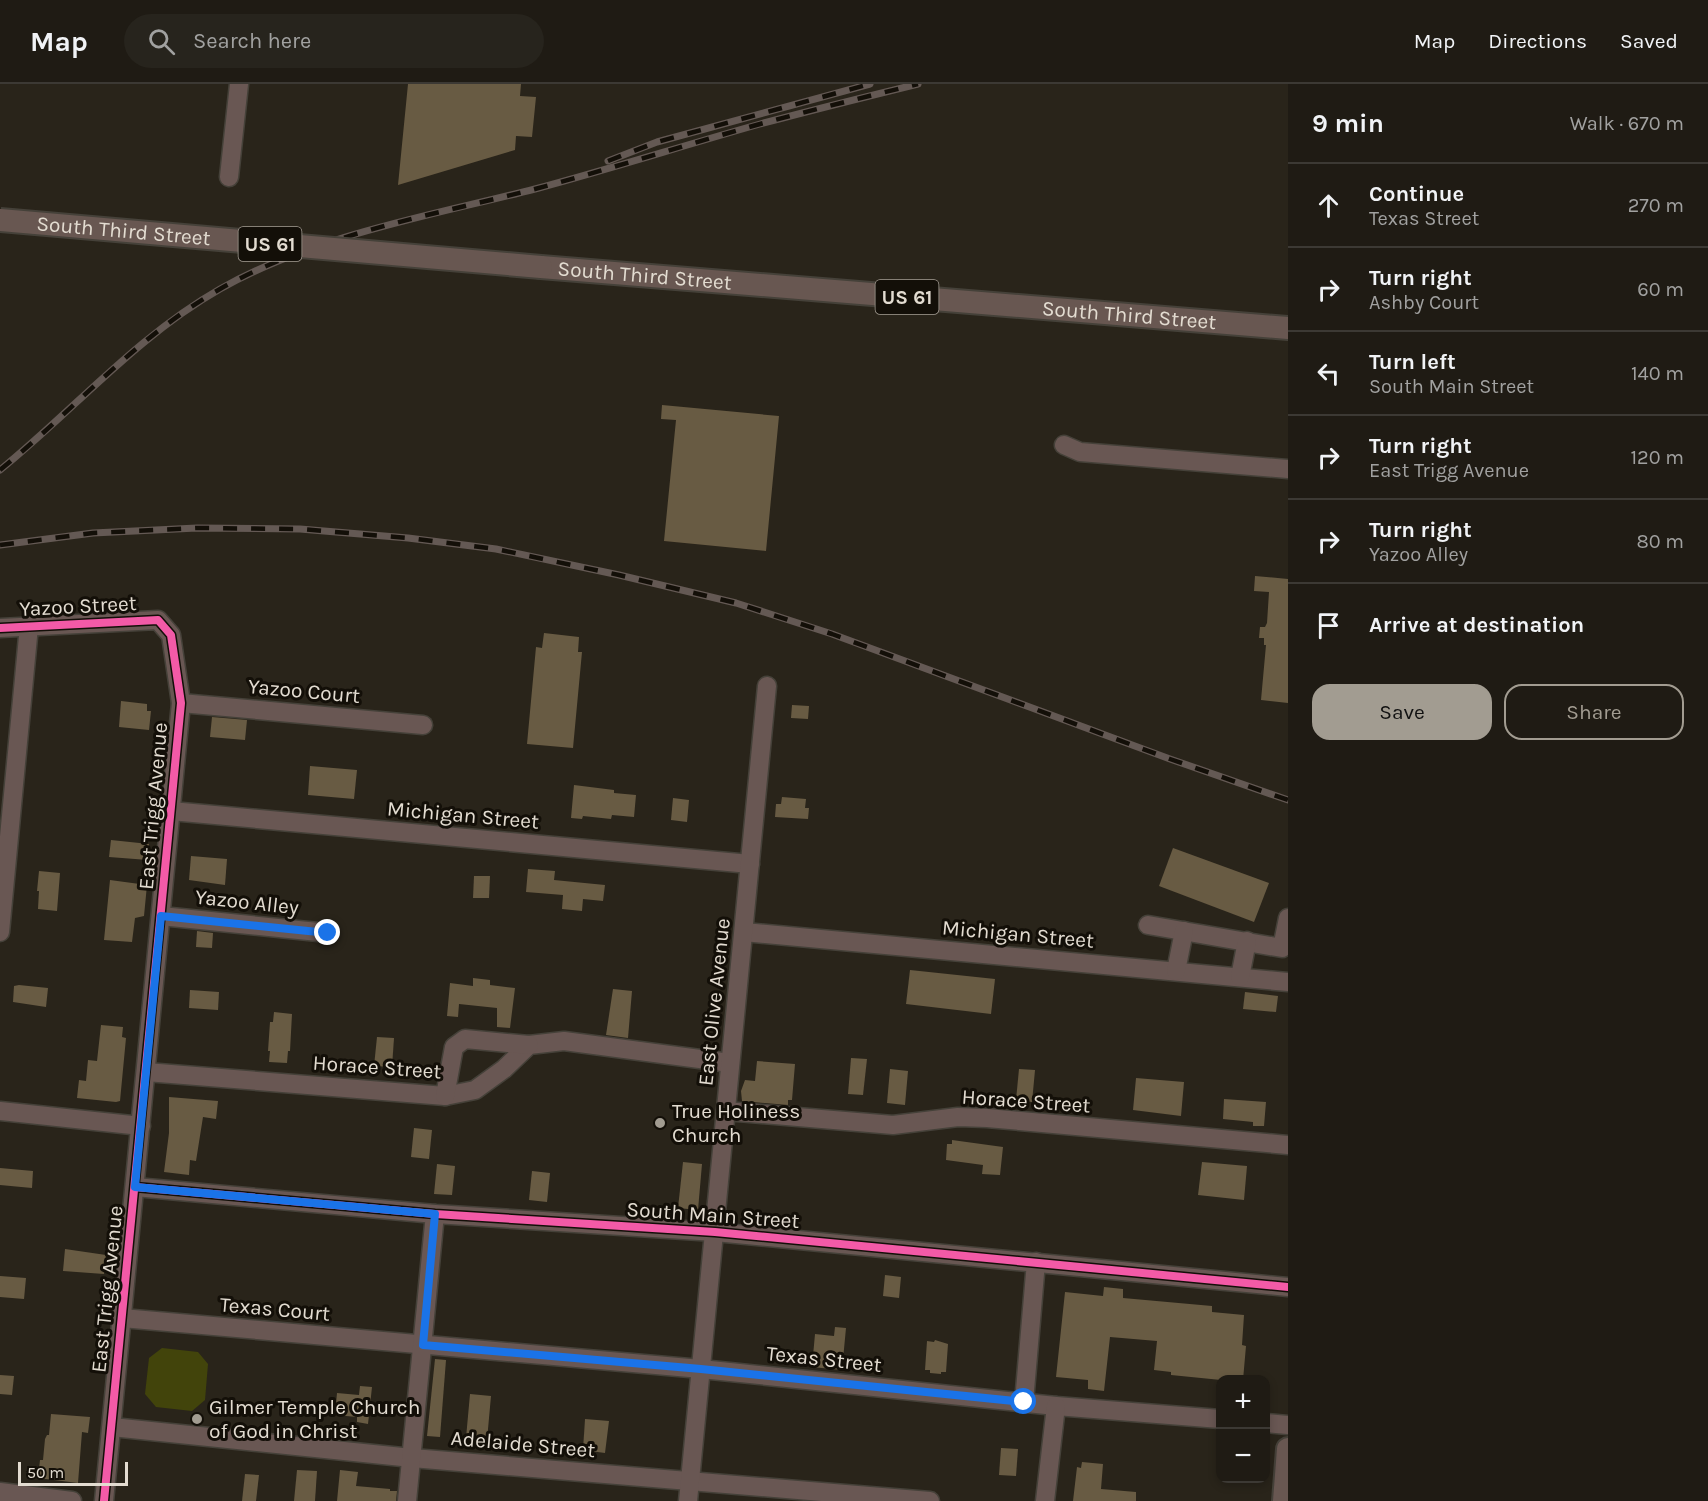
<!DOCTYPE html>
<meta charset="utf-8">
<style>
body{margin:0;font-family:Karla,sans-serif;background:#27241d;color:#f1f3f6}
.controls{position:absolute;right:18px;bottom:18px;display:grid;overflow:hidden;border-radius:12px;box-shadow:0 3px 9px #0003}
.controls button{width:54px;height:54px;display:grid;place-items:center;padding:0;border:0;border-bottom:2px solid #3c3934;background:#1f1b14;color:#f1f3f6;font:30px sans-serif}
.scale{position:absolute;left:18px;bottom:15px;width:110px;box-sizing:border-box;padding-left:6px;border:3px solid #e3dcd1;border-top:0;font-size:16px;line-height:21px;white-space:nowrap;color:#e3dcd1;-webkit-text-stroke:4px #130f08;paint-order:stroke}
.stop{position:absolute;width:18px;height:18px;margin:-14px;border:4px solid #1a73e8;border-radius:50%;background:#fff}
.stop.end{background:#1a73e8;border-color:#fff;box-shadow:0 2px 6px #0008}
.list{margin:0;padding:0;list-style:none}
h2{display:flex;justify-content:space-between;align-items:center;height:78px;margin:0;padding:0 24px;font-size:26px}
h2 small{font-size:20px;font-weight:400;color:#a1a1a0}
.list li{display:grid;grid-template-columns:39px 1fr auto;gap:18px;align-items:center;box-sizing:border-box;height:84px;padding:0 24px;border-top:2px solid #3c3934}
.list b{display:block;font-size:22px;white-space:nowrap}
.list p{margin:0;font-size:20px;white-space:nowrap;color:#a1a1a0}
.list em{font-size:20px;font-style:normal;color:#a1a1a0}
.actions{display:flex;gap:12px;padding:18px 24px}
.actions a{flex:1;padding:14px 0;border:2px solid #a29c91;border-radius:18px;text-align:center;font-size:21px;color:#a29c91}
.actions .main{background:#a29c91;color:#111}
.icon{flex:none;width:33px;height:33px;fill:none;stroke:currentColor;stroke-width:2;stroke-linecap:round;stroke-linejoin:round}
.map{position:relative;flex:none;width:1288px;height:1417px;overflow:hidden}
header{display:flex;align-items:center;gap:36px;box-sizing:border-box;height:84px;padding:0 30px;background:#1f1b14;border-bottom:2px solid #3c3934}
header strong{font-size:28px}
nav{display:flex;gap:33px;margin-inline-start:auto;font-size:21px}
.search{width:420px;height:54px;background:#27241d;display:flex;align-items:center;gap:15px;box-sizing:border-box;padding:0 21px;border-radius:33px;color:#a1a1a0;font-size:22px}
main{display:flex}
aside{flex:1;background:#1f1b14}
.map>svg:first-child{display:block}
</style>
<header>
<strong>Map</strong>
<div class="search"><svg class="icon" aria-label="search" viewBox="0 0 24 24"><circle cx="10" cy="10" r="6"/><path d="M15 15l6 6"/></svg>Search here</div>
<nav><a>Map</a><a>Directions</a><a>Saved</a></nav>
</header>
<main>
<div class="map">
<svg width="1288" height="1417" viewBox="0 0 1288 1417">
<rect width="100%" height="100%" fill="#29241a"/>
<path fill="#42440b" d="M162 1264 198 1268 208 1280 205 1316 192 1327 156 1323 145 1310 149 1274Z"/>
<g fill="#685b43">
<path d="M408 0H521L520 12 536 13 532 53 516 52 515 66 398 101Z"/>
<path d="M662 321 779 332 766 467 664 457 676 336 661 335Z"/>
<path d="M1255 492 1288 495V619L1261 616 1266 561H1264V554H1259L1260 543H1265L1267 539 1269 508 1254 507Z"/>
<path d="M544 549 579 553 578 568H582L573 664 527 660 536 563 542 564Z"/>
<path d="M121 617 147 620V627H151L149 646 119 643Z"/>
<path d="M792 621 809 622 808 635 791 634Z"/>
<path d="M212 633 247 636 245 656 210 653Z"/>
<path d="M310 682 357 686 354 715 308 711Z"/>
<path d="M574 701 614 706V709L636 711 634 733 612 731 611 735 583 732 582 735 571 734Z"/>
<path d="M782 713 806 715 805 724H809L808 735 775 733 776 720H781Z"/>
<path d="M673 714 689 716 687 738 671 736Z"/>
<path d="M111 756 149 760 148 776 109 773Z"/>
<path d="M1173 764 1269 799 1254 838 1159 802Z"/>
<path d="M191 772 227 775 225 801 189 796Z"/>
<path d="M528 785 555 787 554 796 605 801 603 817 583 815 582 827 562 825 563 811 526 808Z"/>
<path d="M39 787 60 789 57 827 38 825 39 807H37Z"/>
<path d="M474 792H490L489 814H473Z"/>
<path d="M110 796 147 801 144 832 135 834 132 858 104 856Z"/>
<path d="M197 847 213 849 212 864 196 863Z"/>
<path d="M910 886 995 895 991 930 906 920Z"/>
<path d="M473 894 490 896V901L515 904 510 944 497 943V924L459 920 458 933 447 932 450 899 473 902Z"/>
<path d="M19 901 48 904 46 923 13 918 14 902Z"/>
<path d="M613 905 632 907 628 954 606 951Z"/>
<path d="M190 906 219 908 218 926 189 924Z"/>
<path d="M1245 908 1278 912 1276 928 1243 925Z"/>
<path d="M274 928 292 930 290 967H288L287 979 269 978 270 967H268L270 938H273Z"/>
<path d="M101 941 123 943 122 953 126 954 120 1017 116 1018 77 1014 79 996 86 997 88 976 97 977Z"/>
<path d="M377 953 394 954 392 983 374 982Z"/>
<path d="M851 974 867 975 863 1011 848 1010Z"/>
<path d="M757 977 795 980 792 1016H788V1021L742 1017 741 1007 745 996 755 997Z"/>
<path d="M890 985 908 987 905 1021 887 1019Z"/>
<path d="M1019 985 1035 986 1032 1018 1016 1016Z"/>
<path d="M1136 994 1184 998 1181 1032 1133 1026Z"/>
<path d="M169 1013 218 1017 216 1035 203 1033 196 1077 190 1076 189 1091 164 1088 169 1049Z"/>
<path d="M1224 1015 1266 1018 1264 1042H1253V1038L1223 1035Z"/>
<path d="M414 1044 432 1046 429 1075 411 1073Z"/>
<path d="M952 1056 1003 1063 1000 1091 982 1090 983 1081 946 1076 947 1060H952Z"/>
<path d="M683 1078 702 1080 698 1126 678 1124Z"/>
<path d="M1202 1078 1247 1082 1244 1116 1198 1111Z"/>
<path d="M437 1080 455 1082 452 1111 434 1110Z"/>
<path d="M0 1084 33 1087 32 1104 0 1101Z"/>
<path d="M532 1087 550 1089 547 1118 529 1116Z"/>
<path d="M65 1165 106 1171 104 1190 63 1187Z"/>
<path d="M885 1191 901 1193 899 1214 883 1212Z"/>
<path d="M0 1192 26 1194 24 1215 0 1213Z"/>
<path d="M1104 1203 1123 1205V1214L1212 1222V1228L1244 1231 1242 1261 1246 1262 1243 1296H1221L1171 1291V1288L1154 1286 1157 1257 1110 1253 1104 1307 1088 1305V1296L1056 1293 1065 1208 1103 1212Z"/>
<path d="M835 1243 846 1244 842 1286 812 1283 815 1250 834 1252Z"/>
<path d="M935 1256 948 1260 946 1288H941V1290L930 1289V1286H925L927 1257 934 1258Z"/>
<path d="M435 1275 446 1276 440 1353 427 1352Z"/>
<path d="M0 1291 14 1292 12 1311 0 1310Z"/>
<path d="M360 1302 372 1303 368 1340 357 1338V1333L335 1331 337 1309 359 1311Z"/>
<path d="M470 1310 491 1312 487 1356 466 1354Z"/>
<path d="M51 1330 90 1333 88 1349 82 1348 78 1399 38 1394 40 1376H43L45 1355 47 1351H49Z"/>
<path d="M585 1335 609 1337 605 1369 583 1366Z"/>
<path d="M1001 1364 1018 1365 1016 1392 999 1391Z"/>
<path d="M1082 1378 1103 1380 1101 1405 1136 1408V1417H1073L1077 1383 1081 1384Z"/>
<path d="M297 1386 317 1387 315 1417H294Z"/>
<path d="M340 1386 358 1388 356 1402 390 1405V1407H397L396 1417H337Z"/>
<path d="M245 1390 259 1391 256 1417H242Z"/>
</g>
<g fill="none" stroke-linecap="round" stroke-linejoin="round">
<defs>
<g id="minor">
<path d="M229 93 239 0"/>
<path d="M1064 361 1080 368 1288 385"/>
<path d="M0 544 158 536 171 551 181 619 104 1417"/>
<path d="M181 619 423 641"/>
<path d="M171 727 750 780"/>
<path d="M161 832 328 849"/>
<path d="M1148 841 1282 864 1288 834"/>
<path d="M0 848 29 542"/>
<path d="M744 848 1288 898"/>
<path d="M1176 887 1184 847"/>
<path d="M1240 893 1247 857"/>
<path d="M146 988 445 1012 475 1006 504 985 529 961 564 957 730 979"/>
<path d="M445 1012 454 963 465 955 529 961"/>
<path d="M0 1027 141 1042"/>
<path d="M726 1027 893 1041 958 1033 987 1034 1288 1061"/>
<path d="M135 1103 435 1130 715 1148 1288 1203"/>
<path d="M122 1234 701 1285 1056 1322 1220 1335"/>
<path d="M1024 1318 1036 1178"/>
<path d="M1266 1339 1288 1341"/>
<path d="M112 1343 412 1374 930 1417"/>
<path d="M0 1408 72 1417"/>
<path d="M407 1417 435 1130"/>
<path d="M688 1417 767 602"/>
<path d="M1045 1417 1056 1322"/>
</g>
<g id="major">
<path id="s1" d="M541 183 1288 244"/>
<path d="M1284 1417 1288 1365"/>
</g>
</defs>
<use href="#minor" stroke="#454139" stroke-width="21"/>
<use href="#major" stroke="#454139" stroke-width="26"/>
<use href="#minor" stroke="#695753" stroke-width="18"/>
<use href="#major" stroke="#685751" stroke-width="22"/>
<defs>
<g id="rail">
<path d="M608 77 657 58 870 0"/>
<path d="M0 386C74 326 136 253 220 205 316 151 429 132 535 105 610 85 685 61 760 40 812 26 865 13 918 0"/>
<path d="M0 461 93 449 197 444 300 445 408 454 496 465 619 491 736 519 832 550 1170 675 1288 716"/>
</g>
</defs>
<use href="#rail" stroke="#645954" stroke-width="7"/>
<use href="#rail" stroke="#130f08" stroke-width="4.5" stroke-dasharray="14" stroke-linecap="butt"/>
<defs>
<g id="major-bridge">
<path id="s2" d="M0 136 541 183"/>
</g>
</defs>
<use href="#major-bridge" stroke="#454139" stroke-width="26" stroke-linecap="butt"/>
<use href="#major-bridge" stroke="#685751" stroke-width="22"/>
<defs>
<g id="cycleway">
<path d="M0 544 158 536 171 551 181 619 104 1417"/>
<path d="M135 1103 435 1130 715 1148 1288 1203"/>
</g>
</defs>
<use href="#cycleway" stroke="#130f08" stroke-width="11"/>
<use href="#cycleway" stroke="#f35aa7" stroke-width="8"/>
</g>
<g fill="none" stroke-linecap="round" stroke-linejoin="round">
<path stroke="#1a73e8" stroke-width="8" d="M328 849 161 832 135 1103 435 1130 423 1261 701 1285 1024 1318"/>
</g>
<g fill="#a29c91" stroke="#130f08" stroke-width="2">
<circle cx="660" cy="1039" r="6"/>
<circle cx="197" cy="1335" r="6"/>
</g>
<g text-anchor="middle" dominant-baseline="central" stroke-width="6" stroke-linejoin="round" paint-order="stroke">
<g fill="#130f08" stroke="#a59e95" stroke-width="1.5">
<rect x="238.5" y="143" width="63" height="34" rx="4.5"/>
<rect x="875.5" y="196" width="63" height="34" rx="4.5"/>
</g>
<g font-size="20" font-weight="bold" fill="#e3dcd1">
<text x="270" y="160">US 61</text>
<text x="907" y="213">US 61</text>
</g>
<g font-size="21" fill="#e3dcd1" stroke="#130f08">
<text stroke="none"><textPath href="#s2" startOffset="124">South Third Street</textPath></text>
<text stroke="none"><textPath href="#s1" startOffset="104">South Third Street</textPath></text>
<text stroke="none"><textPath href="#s1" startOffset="590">South Third Street</textPath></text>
<text transform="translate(78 522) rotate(-3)">Yazoo Street</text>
<text transform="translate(304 607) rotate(5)">Yazoo Court</text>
<text transform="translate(153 722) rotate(-85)">East Trigg Avenue</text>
<text transform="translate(463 731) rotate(5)">Michigan Street</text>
<text transform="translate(247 818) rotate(6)">Yazoo Alley</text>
<text transform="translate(1018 850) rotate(5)">Michigan Street</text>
<text transform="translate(714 918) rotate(-84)">East Olive Avenue</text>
<text transform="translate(377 983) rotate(4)">Horace Street</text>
<text transform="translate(1026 1017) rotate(4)">Horace Street</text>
<text transform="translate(713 1131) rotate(4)">South Main Street</text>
<text transform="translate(107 1205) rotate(-84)">East Trigg Avenue</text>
<text transform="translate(275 1225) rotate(5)">Texas Court</text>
<text transform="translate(824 1275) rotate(6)">Texas Street</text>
<text transform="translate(523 1360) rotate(5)">Adelaide Street</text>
</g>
<g font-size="21" fill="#e3dcd1" stroke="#130f08" text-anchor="start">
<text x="672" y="1027">True Holiness<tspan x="672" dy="24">Church</tspan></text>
<text x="209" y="1323">Gilmer Temple Church<tspan x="209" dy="24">of God in Christ</tspan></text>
</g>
</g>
</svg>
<div class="controls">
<button>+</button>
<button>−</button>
</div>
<div class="scale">50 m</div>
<div class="stop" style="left:1024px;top:1318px"></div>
<div class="stop end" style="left:328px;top:849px"></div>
</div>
<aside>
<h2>9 min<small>Walk · 670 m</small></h2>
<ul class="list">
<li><svg class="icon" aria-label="ahead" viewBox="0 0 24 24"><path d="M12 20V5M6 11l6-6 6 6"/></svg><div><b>Continue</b><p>Texas Street</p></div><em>270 m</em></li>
<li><svg class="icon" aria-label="right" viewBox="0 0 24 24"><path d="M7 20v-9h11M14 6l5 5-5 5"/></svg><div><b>Turn right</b><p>Ashby Court</p></div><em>60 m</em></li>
<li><svg class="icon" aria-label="left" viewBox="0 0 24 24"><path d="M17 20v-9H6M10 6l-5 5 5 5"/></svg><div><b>Turn left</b><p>South Main Street</p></div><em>140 m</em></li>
<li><svg class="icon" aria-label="right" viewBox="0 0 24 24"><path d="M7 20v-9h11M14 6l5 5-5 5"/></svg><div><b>Turn right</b><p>East Trigg Avenue</p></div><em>120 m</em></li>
<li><svg class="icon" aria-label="right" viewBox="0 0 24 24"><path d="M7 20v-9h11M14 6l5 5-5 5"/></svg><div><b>Turn right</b><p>Yazoo Alley</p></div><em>80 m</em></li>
<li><svg class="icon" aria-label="arrive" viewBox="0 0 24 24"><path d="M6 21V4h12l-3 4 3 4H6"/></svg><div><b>Arrive at destination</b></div></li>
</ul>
<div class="actions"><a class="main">Save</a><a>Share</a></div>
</aside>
</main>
